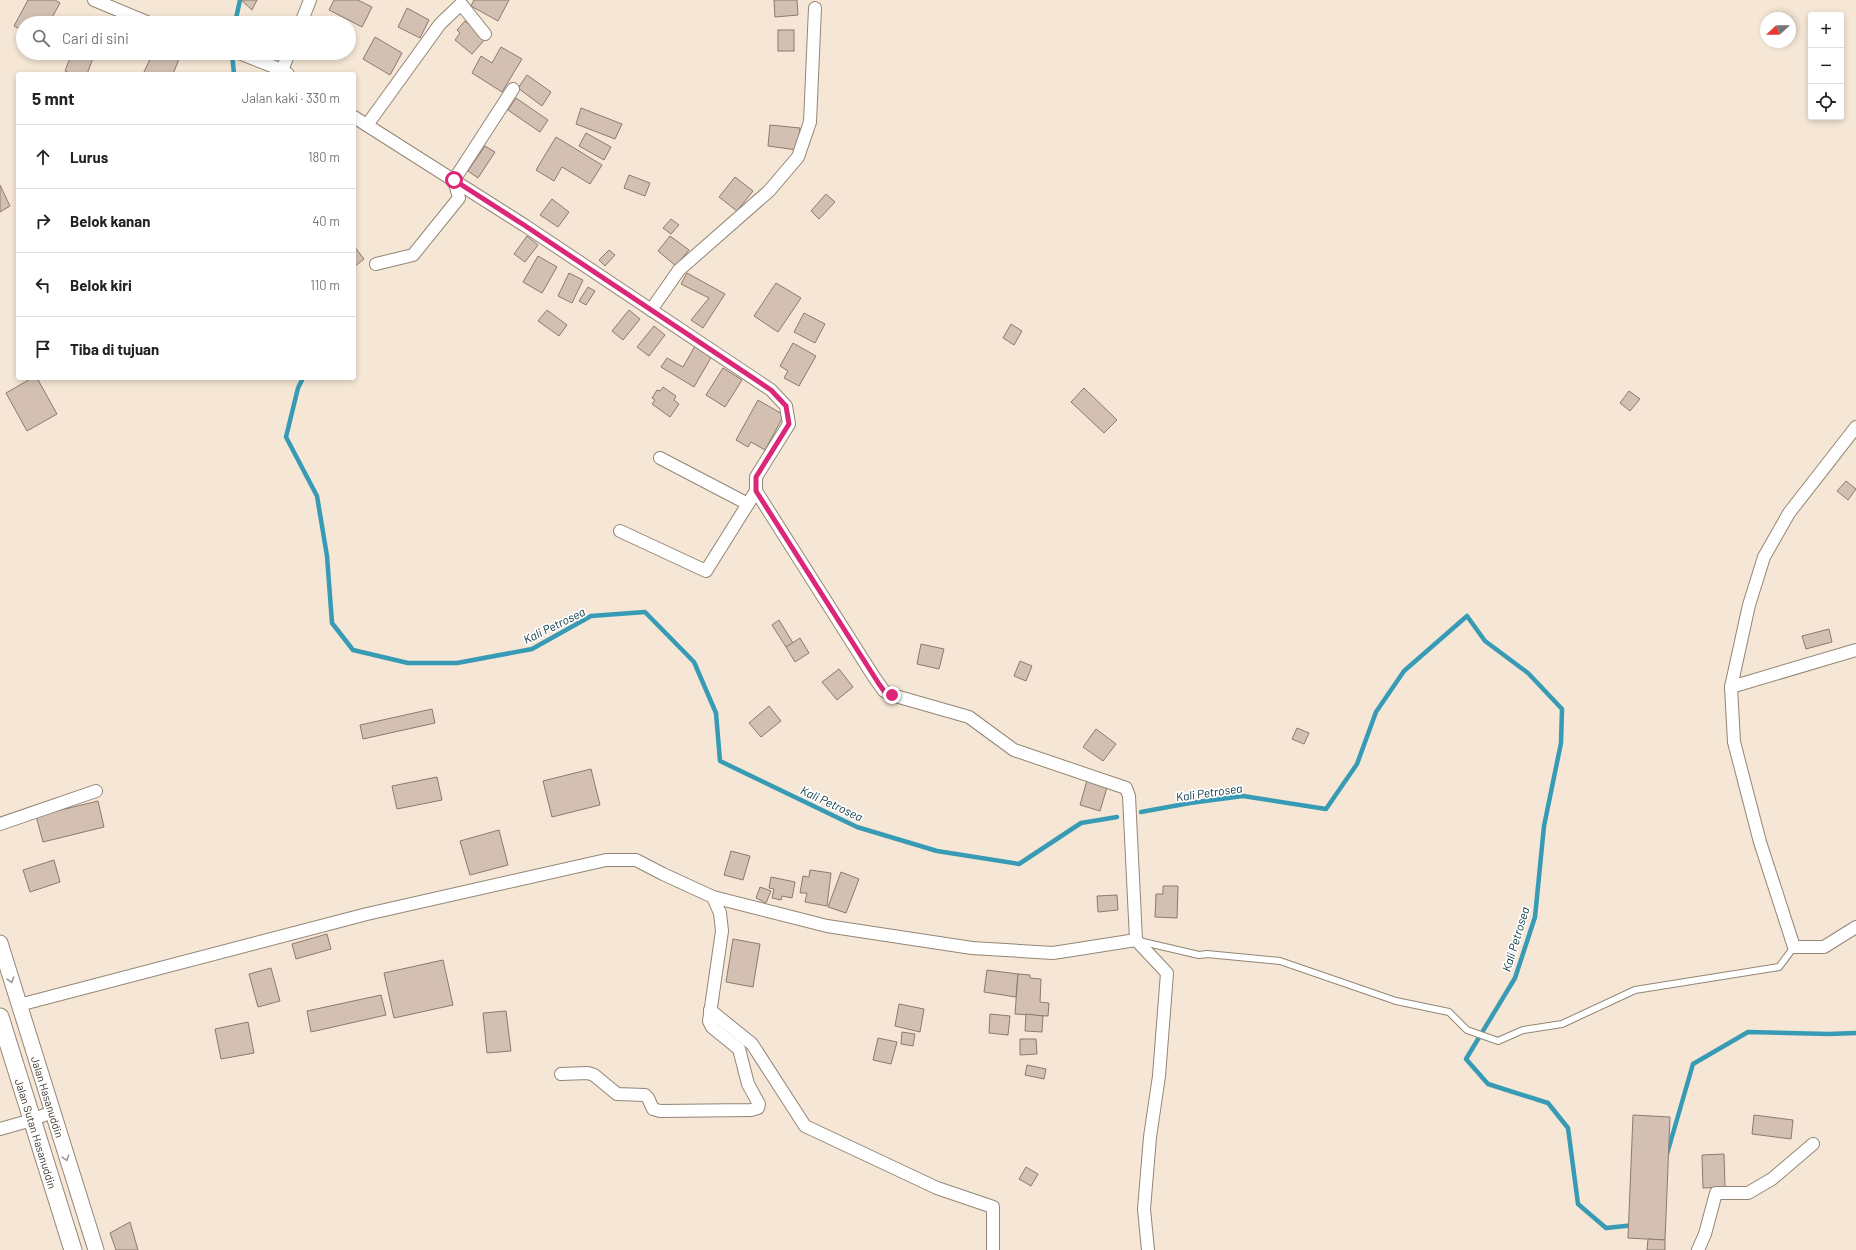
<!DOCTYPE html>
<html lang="id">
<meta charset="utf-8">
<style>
body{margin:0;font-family:Barlow,sans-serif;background:#f2f2f2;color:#222}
.controls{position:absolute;right:12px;top:12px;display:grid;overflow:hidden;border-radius:4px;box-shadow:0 2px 6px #0003}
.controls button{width:36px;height:36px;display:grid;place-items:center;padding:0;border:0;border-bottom:1px solid #e0e0e0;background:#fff;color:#222;font:20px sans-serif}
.compass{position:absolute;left:1760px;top:12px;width:36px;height:36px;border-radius:50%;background:#fff;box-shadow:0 2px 6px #0003;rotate:248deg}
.stop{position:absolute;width:12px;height:12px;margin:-9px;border:3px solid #db2777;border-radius:50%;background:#fff}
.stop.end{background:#db2777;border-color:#fff;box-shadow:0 1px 4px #0008}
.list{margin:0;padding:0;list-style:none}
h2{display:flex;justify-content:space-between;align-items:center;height:52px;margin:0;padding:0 16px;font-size:17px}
h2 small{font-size:13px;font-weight:400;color:#767676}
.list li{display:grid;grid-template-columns:26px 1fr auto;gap:12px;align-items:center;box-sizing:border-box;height:64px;padding:0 16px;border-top:1px solid #e0e0e0}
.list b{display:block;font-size:15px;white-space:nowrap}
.list em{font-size:13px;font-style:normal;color:#767676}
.icon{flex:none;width:22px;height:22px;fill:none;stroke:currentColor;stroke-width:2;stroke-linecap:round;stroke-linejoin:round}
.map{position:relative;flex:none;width:1856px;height:1250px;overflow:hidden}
.search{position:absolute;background:#fff;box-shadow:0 2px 6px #0003;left:16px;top:16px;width:340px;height:44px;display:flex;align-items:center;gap:10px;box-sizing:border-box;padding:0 14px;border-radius:22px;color:#767676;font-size:15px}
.panel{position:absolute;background:#fff;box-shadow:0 2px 6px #0003;left:16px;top:72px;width:340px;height:308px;border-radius:4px}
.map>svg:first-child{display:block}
</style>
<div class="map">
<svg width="1856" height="1250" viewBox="0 0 1856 1250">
<rect width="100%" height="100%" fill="#f5e6d5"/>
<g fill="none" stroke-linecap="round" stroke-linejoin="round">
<g stroke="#389bb6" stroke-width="4.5">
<path d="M235 23 240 0"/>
<path d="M232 53 234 74"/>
<path d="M303 378 298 388 286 437 317 496 327 556 332 623 353 650 408 663H457L532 649 591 616 645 612 694 662 716 713 720 761 857 827 937 851 1019 864 1081 823 1117 817"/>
<path d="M1141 812 1190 803 1243 796 1326 809 1357 764 1376 712 1404 671 1467 616 1485 641 1528 673 1562 709 1561 743 1544 826 1535 917 1515 978 1466 1059 1488 1084 1548 1103 1568 1128 1578 1204 1606 1228 1635 1225"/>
<path d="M1667 1154 1693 1064 1748 1032 1829 1034 1856 1033"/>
</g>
</g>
<g fill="#d3c0b3" stroke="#8c7a6e">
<path d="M28 0H55L60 3 49 23H23V31L14 26Z"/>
<path d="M241 0H257L252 10Z"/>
<path d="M334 0H358L372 7 362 27 329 10Z"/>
<path d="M474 0H509L498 21 471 6Z"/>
<path d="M774 0H797L798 15 775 17Z"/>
<path d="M407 8 429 20 420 38 398 27Z"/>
<path d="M465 21 486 38 472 54 455 40 460 33 457 30Z"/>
<rect x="778" y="30" width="16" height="21"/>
<path d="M375 37 402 53 390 75 363 59Z"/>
<path d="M501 47 522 59 502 92 472 73 481 56 492 63Z"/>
<path d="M72 53H95L87 74H72L65 71Z"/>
<path d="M153 53H166L179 59 173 74H143Z"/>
<path d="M527 75 551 92 542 106 518 88Z"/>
<path d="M516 98 548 120 540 132 508 110Z"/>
<path d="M581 108 622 124 615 139 576 124Z"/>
<path d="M770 125 800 128 797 150 768 146Z"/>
<path d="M586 133 611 147 604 160 579 146Z"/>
<path d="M556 137 602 165 590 184 562 167 554 181 536 170Z"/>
<path d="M485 146 495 152 478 178 468 171Z"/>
<path d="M629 175 650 183 645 196 624 188Z"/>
<path d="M735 177 753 191 737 211 719 197Z"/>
<path d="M0 185 10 206 0 212Z"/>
<path d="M826 194 835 202 819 219 811 211Z"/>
<path d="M552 199 569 212 558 227 540 215Z"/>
<path d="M671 219 679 225 671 234 663 228Z"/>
<path d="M527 236 538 245 525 262 514 254Z"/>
<path d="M670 236 689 250 676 266 658 251Z"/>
<path d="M354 246 364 259 354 267Z"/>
<path d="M609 250 615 255 605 266 599 260Z"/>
<path d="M538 256 557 267 542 293 523 282Z"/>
<path d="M569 273 583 280 572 303 558 296Z"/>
<path d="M687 273 725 294 703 328 691 320 709 298 681 284Z"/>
<path d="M776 283 801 298 778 332 754 316Z"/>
<path d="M588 287 595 291 586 305 579 301Z"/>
<path d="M547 310 567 325 559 336 538 321Z"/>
<path d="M629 310 640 319 623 340 612 331Z"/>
<path d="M804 313 825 324 815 343 794 332Z"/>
<path d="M1011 324 1022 331 1014 345 1003 338Z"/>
<path d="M654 326 665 335 649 356 637 347Z"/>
<path d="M793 343 816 356 799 386 784 378 788 371 780 366Z"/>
<path d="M695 346 712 356 694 387 661 367 667 358 683 367Z"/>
<path d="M723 368 742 380 725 407 706 395Z"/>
<path d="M32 378H37L57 414 27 431 6 393Z"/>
<path d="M663 387 676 396 674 400 679 404 670 417 652 404 655 400 652 398 657 390 660 391Z"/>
<path d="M1084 388 1117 420 1104 433 1071 402Z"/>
<path d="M1629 391 1640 399 1630 411 1620 403Z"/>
<path d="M758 400 784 415 765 450 751 442 748 447 736 440Z"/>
<path d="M1846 481 1856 489 1848 500 1837 491Z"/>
<path d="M779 620 793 643 786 647 772 625Z"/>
<path d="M1829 629 1832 642 1806 649 1802 636Z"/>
<path d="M800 638 809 653 795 662 786 647Z"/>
<path d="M921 644 944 649 939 669 917 664Z"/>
<path d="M1020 661 1032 666 1026 681 1014 676Z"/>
<path d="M839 669 853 687 837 700 822 682Z"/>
<path d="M769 706 781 721 761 737 749 723Z"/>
<path d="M432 709 435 723 363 739 360 725Z"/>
<path d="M1297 728 1309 733 1304 744 1292 739Z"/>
<path d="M1096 729 1116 744 1103 761 1083 747Z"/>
<path d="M591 769 600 805 552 817 543 781Z"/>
<path d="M437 777 442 800 397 809 392 786Z"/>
<path d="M1088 777 1108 784 1100 811 1080 805Z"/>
<path d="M98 801 104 827 43 842 36 816Z"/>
<path d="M499 830 508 865 470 875 460 841Z"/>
<path d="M731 851 750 856 743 880 724 875Z"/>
<path d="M54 860 60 882 30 892 23 870Z"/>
<path d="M810 870 831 873 827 906 805 902 807 893H800L803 876 809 877Z"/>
<path d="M841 872 859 879 846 913 828 907Z"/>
<path d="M771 877 795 882 792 898 782 896 781 900 772 898 774 889 769 888Z"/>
<path d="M1163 886H1178L1177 918 1155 917 1156 894H1163Z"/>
<path d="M760 887 771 891 766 903 756 898Z"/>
<path d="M1117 895 1118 910 1098 912 1097 896Z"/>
<path d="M327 934 331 949 296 959 292 944Z"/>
<path d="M733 939 760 944 753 987 726 982Z"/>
<path d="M443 960 453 1005 394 1018 384 973Z"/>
<path d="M271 968 280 1001 258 1007 249 974Z"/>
<path d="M987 970 1018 974 1016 997 984 992Z"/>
<path d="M1018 974 1030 975V978L1041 979 1040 1002 1049 1003 1048 1016 1015 1014Z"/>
<path d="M381 995 386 1015 311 1032 307 1011Z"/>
<path d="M899 1004 924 1009 920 1032 895 1026Z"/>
<path d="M506 1011 511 1051 487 1053 483 1013Z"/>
<path d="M990 1014 1010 1016 1008 1035 989 1033Z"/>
<path d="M1026 1014 1043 1016 1042 1032 1025 1031Z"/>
<path d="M248 1022 254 1053 221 1059 215 1029Z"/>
<path d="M902 1032 915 1034 913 1046 901 1044Z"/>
<path d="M878 1038 897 1042 891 1064 873 1060Z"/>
<path d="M1020 1039H1036L1037 1054 1020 1055Z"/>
<path d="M1027 1065 1046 1069 1044 1079 1025 1075Z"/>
<path d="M1633 1115 1670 1117 1665 1240 1628 1238Z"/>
<path d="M1754 1115 1793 1120 1791 1139 1752 1134Z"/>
<path d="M1724 1154 1725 1187 1703 1188 1702 1155Z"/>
<path d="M1026 1167 1038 1174 1031 1186 1019 1179Z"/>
<path d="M130 1222 138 1250H116L110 1233Z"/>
<path d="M1648 1239 1665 1240V1250H1647Z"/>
</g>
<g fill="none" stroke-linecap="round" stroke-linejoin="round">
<defs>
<path id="service" d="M1139 941 1199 955 1207 954 1280 961 1396 1001 1449 1012 1467 1030 1498 1041 1523 1030 1562 1024 1635 990 1779 967 1794 947"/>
<g id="minor">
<path d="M94 0 149 23"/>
<path d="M301 23 310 0"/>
<path d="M239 53 282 70 288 74"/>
<path d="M282 70 289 53"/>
<path d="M354 117 524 225 771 390 786 406 789 424 756 477V491L874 677 884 691 892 695 969 717 1014 750 1126 788 1129 796 1136 940 1167 973 1159 1076 1150 1137 1144 1209 1148 1250"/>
<path d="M367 125 440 24 461 4 485 34"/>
<path d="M376 264 413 255 459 198 454 180 513 89"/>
<path d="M651 310 679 270 769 191 798 157 810 122 815 8"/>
<path d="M1856 427 1789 513 1764 557 1749 605 1731 687 1734 742 1760 842 1794 947H1824L1856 927"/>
<path d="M660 458 748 504"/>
<path d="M620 531 706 571 756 491"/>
<path d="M1731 687 1856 650"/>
<path d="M0 824 96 791"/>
<path d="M713 897 827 926 972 948 1053 953 1136 940"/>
<path d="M19 1005 367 914 606 860H636L663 874 713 897 720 913 722 931 709 1021 712 1027 739 1049 748 1084 759 1104 758 1108 751 1110 660 1111 653 1109 648 1098 645 1095 617 1094 594 1075 588 1073 561 1074"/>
<path d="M710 1010 752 1044 805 1126 937 1188 993 1207V1250"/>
<path d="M0 1129 32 1120 52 1112"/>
<path d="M1698 1250 1705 1234 1716 1193H1748L1772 1179 1813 1144"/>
</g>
<g id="tertiary">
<path id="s1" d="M0 943 96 1250"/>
</g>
<g id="secondary">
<path id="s2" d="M0 1017 73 1250"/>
</g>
</defs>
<use href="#service" stroke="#938676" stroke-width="8"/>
<use href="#minor" stroke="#938676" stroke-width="14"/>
<use href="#tertiary" stroke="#938676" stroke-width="17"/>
<use href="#secondary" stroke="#938676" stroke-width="19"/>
<use href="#service" stroke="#fff" stroke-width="6"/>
<use href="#minor" stroke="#fff" stroke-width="12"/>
<use href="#tertiary" stroke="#fff" stroke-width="15"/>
<use href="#secondary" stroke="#fff" stroke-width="17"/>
</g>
<defs><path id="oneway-chevron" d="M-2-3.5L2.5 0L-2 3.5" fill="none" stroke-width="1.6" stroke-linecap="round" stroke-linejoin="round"/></defs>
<g stroke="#9b9895">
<use href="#oneway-chevron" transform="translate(11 980) rotate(73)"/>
<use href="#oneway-chevron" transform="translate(66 1158) rotate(72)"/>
</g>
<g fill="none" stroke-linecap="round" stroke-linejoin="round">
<path stroke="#db2777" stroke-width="5" d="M454 180 524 225 771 390 786 406 789 424 756 477V491L879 684 884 691 892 695"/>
</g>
<g text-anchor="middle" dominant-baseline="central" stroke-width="3.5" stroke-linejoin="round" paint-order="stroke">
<g font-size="11" fill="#37322b" stroke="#fff">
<text stroke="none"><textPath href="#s1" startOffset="161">Jalan Hasanuddin</textPath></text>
<text stroke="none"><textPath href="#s2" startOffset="122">Jalan Sutan Hasanuddin</textPath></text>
</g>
<g font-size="12" font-style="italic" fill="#03323e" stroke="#fff">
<text transform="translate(554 625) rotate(-26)">Kali Petrosea</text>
<text transform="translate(1209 792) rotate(-8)">Kali Petrosea</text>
<text transform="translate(832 803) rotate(25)">Kali Petrosea</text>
<text transform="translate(1515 939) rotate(-73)">Kali Petrosea</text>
</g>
</g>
</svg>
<div class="controls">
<button>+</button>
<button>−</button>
<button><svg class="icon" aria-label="locate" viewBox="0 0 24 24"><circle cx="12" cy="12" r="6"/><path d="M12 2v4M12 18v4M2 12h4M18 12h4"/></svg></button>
</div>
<svg class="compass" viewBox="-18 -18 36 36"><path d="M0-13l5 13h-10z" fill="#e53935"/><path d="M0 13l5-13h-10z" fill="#767676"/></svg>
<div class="stop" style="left:454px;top:180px"></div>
<div class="stop end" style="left:892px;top:695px"></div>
<div class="search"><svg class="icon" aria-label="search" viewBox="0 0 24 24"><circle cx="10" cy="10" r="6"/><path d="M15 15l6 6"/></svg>Cari di sini</div>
<section class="panel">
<h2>5 mnt<small>Jalan kaki · 330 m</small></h2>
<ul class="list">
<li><svg class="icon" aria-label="ahead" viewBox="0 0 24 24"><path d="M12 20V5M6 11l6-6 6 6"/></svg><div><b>Lurus</b></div><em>180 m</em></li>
<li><svg class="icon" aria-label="right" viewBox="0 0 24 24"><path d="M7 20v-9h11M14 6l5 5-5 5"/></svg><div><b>Belok kanan</b></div><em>40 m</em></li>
<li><svg class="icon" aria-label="left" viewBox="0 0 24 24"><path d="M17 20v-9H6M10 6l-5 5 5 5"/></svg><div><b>Belok kiri</b></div><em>110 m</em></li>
<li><svg class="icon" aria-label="arrive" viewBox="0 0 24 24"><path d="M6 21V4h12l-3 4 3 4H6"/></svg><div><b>Tiba di tujuan</b></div></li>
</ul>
</section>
</div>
